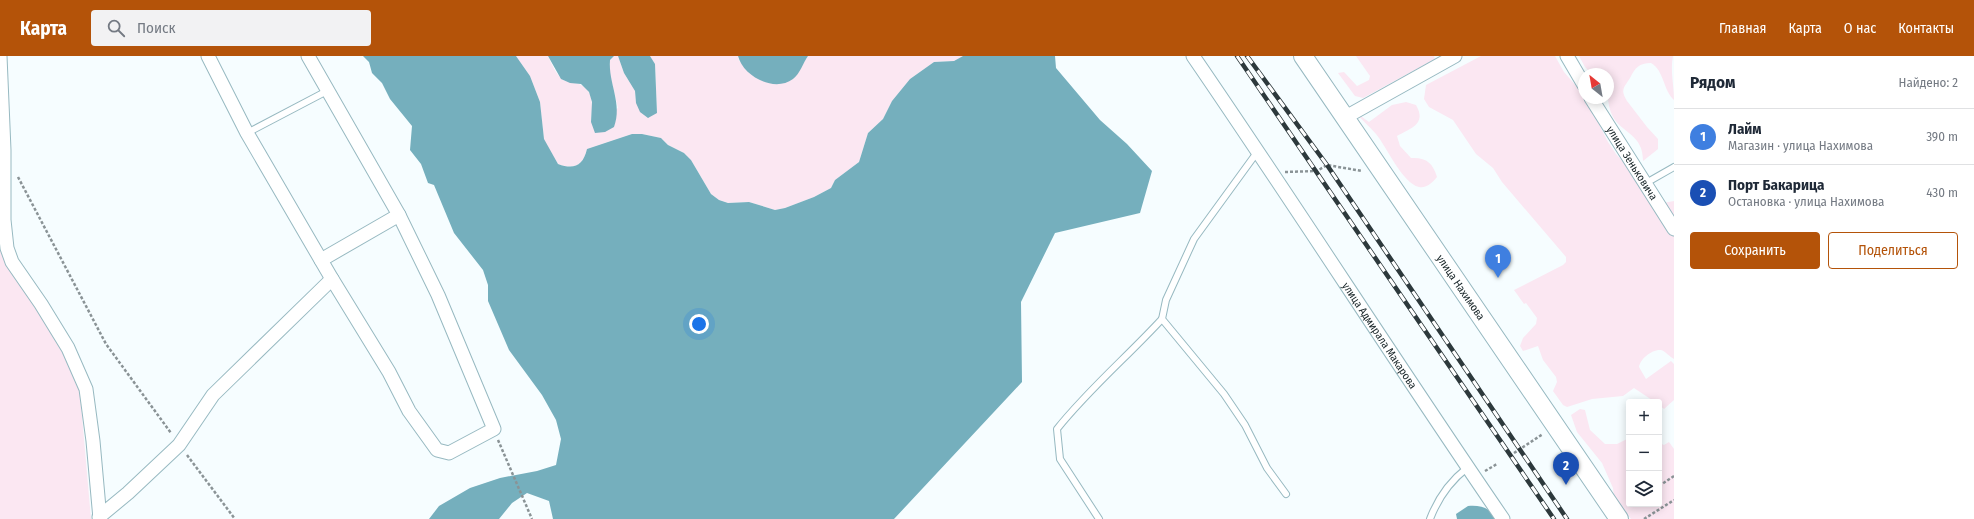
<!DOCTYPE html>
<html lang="ru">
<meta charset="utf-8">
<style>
body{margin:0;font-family:"Fira Sans Condensed",sans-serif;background:#f2f2f3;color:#1f2937}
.controls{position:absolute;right:12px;bottom:12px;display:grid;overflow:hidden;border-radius:4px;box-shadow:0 2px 10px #0003}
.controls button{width:36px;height:36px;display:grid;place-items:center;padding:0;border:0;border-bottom:1px solid #e0e1e3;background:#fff;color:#1f2937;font:20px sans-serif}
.compass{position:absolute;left:1578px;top:12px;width:36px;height:36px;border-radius:50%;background:#fff;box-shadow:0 2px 10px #0003;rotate:329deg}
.you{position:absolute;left:699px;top:268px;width:14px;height:14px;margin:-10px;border:3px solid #fff;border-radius:50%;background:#1a73e8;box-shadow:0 0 0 6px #1a73e833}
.badge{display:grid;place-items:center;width:26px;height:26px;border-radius:50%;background:#b45309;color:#fff;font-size:13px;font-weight:700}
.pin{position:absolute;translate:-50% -33px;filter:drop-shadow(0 1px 2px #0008)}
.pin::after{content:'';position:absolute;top:21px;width:14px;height:12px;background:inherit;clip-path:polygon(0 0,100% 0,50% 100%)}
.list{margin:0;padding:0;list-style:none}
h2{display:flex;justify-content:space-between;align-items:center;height:52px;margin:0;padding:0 16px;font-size:17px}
h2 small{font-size:13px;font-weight:400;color:#747a83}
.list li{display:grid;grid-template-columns:26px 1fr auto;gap:12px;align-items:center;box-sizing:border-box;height:56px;padding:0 16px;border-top:1px solid #e0e1e3}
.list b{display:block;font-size:15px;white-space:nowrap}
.list p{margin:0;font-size:13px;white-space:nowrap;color:#747a83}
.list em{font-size:13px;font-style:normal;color:#747a83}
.actions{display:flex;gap:8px;padding:12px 16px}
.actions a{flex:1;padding:9px 0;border:1px solid #b45309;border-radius:4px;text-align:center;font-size:14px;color:#b45309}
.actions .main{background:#b45309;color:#fff}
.icon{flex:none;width:22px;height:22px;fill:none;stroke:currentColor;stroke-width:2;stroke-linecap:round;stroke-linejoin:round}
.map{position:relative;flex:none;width:1674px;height:463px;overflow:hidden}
header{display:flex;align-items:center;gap:24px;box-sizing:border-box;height:56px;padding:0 20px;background:#b45309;color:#fff}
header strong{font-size:19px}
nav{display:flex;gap:22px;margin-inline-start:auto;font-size:14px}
.search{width:280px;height:36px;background:#f2f2f3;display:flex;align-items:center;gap:10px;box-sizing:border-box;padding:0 14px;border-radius:4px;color:#747a83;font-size:15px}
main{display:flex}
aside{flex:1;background:#fff}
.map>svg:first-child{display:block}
</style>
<header>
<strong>Карта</strong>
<div class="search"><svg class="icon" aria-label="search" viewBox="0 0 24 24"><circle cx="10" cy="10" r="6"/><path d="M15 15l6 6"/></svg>Поиск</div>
<nav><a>Главная</a><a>Карта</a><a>О нас</a><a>Контакты</a></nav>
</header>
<main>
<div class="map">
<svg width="1674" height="463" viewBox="0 0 1674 463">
<rect width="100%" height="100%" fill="#f6fdff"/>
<g fill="#fbe7f2">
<path d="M516 0H548C551 7 557 20 563 24 569 27 576 26 581 29 595 36 592 53 591 66L618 52 609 14 610 4 614 0H618L624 17 635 35 636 47 657 57 655 8 650 0H738L739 5 793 23 808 0H963L954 5 934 6 910 23 892 45 883 63 868 77 859 106 835 124 831 132 814 141 785 152 775 154 749 146 728 147 719 144 711 138 691 104 684 97 668 89 661 82 642 78H632L587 93C583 110 574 114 558 108L544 84 540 46 530 20Z"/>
<path d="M1356 0H1434L1435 3 1363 42 1355 40 1338 17 1344 16 1357 30 1369 24 1370 20Z"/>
<path d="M1481 0H1555L1564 16 1584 39V42H1586L1608 86 1616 98 1626 109 1644 139 1649 145 1663 147 1674 145V303C1670 301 1665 295 1661 294 1652 293 1640 303 1639 311L1646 323 1671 305 1674 308V344L1664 353 1659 349V346H1655L1634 332 1623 340 1592 343 1567 351 1563 349 1553 335 1557 326 1556 321 1543 304 1538 290 1523 295 1520 290 1523 282 1536 268 1537 262 1526 247 1524 248 1514 234 1563 209 1566 206V201L1502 126 1493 112 1476 98 1453 64 1429 51 1424 43 1426 29Z"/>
<path d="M1579 0H1673C1670 15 1674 28 1674 44 1663 34 1664 14 1651 7 1639 7 1635 12 1630 22 1624 32 1620 33 1627 45L1647 71 1658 83V93L1643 105C1643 78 1623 78 1613 61 1606 48 1608 32 1608 18H1592L1585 11Z"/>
<path d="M1406 46 1416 49C1427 68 1411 72 1397 80L1400 90 1411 102C1426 101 1433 107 1437 121 1433 126 1426 133 1419 131 1402 127 1387 91 1376 78 1370 71 1362 64 1355 56L1369 66 1392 49Z"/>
<path d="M0 188 8 209 66 297 80 337 91 463H0Z"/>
<path d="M1580 353 1585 354 1590 374 1605 388H1617L1629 382V448H1659V387L1664 389 1669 386 1674 393V463H1631L1614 441 1613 432 1602 407 1577 376 1571 359Z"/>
</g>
<g fill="#75afbd">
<path d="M363 0H516L530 20 540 46 544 83 558 108C574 114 583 110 587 93L632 78H642L661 82 668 89 684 97 691 104 711 138 719 144 728 147 749 146 775 154 785 152 814 141 831 132 835 124 859 106 868 77 883 63 892 45 910 23 934 6 954 5 963 0H1055L1056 12 1100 64 1127 88 1152 115 1140 157 1055 177 1021 246 1022 326 894 463H553L549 445 527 437 512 447 499 463H429L439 450 470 432 500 422 537 415 556 409 561 383 556 364 542 339 509 294 488 245V229L483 214 454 177 434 129 428 127 421 108 410 94 412 70 390 43 382 27 372 17 369 6Z"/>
<path d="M548 0H614L610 4C608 27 623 48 614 71L605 76 595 77 591 66 592 46 589 36 581 28 570 27 561 23Z"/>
<path d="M618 0H650L655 8 657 57 648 62 640 56 636 47 635 35 624 17Z"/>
<path d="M738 0H808C803 7 800 18 793 23 774 37 743 20 738 0Z"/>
<path d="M1468 450C1482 449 1489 452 1498 463H1457L1456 458Z"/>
</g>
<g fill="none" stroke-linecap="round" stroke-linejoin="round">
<defs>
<g id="lane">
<path d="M247 77 327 35"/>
<path d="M1258 95 1194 183 1166 244 1162 263 1224 338 1245 369 1267 412 1286 438"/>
<path d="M1646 127 1674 111"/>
<path d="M1099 463 1060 403 1057 373C1089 333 1128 300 1162 263"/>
<path d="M1430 463C1438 442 1449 426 1467 412"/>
</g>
<g id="street">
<path d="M0 0 4 94V164L7 192 12 206 41 248 68 292 86 333 93 385 100 463"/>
<path d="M208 0 247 77 332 223 389 316 409 355 437 394 449 397 494 373 438 239 399 159 308 0"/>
<path id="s1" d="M1193 0C1298 153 1398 310 1503 463"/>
<path d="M1567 0 1584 29"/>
<path id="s2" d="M1591 42 1674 173"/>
<path d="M1344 62 1455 0"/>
<path d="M321 204 399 159"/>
<path d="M99 461 128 437 179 389 213 339 332 223"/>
</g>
<g id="secondary">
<path id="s3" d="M1303 0 1619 463"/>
</g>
</defs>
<use href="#lane" stroke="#97b9c1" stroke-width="8"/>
<use href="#street" stroke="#97b9c1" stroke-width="15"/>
<use href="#secondary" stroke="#97b9c1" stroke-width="20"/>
<g stroke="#8a9396" stroke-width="2.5" stroke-dasharray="3 2" stroke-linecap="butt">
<path d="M1285 116 1317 115 1327 109 1362 115"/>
<path d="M18 121 106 288 171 377"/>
<path d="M498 384 532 463"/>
<path d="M1514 397 1543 378"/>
<path d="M187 399 235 463"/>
<path d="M1485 415 1497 408"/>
<path d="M1659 430 1674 420"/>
<path d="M1644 463 1674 444"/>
</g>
<use href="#lane" stroke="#fff" stroke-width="6"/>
<use href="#street" stroke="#fff" stroke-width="13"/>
<use href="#secondary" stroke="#fff" stroke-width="18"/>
<defs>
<g id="rail">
<path d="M1237 0 1554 463"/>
<path d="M1247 0 1327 109 1567 463"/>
</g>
</defs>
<use href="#rail" stroke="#2d393c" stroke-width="4.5"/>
<use href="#rail" stroke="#fff" stroke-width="3" stroke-dasharray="9" stroke-linecap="butt"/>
</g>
<g text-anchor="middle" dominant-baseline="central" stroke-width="4" stroke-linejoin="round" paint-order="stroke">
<g font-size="11" fill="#162326" stroke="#fff">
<text stroke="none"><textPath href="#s2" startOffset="77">улица Зеньковича</textPath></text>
<text stroke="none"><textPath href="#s3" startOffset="280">улица Нахимова</textPath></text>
<text stroke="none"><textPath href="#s1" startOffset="336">улица Адмирала Макарова</textPath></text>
</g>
</g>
</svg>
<div class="controls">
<button>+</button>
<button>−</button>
<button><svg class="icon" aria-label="layers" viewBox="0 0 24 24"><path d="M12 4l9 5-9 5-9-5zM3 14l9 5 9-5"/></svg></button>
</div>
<svg class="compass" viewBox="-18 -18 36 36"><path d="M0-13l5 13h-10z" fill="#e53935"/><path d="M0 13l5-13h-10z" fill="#747a83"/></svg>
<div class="you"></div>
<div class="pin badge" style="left:1498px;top:222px;background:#3f7fe0">1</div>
<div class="pin badge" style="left:1566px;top:429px;background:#1a4fb4">2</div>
</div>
<aside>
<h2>Рядом<small>Найдено: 2</small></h2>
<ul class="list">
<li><span class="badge" style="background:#3f7fe0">1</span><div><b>Лайм</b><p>Магазин · улица Нахимова</p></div><em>390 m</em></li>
<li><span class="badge" style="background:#1a4fb4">2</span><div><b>Порт Бакарица</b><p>Остановка · улица Нахимова</p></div><em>430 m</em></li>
</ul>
<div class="actions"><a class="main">Сохранить</a><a>Поделиться</a></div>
</aside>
</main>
